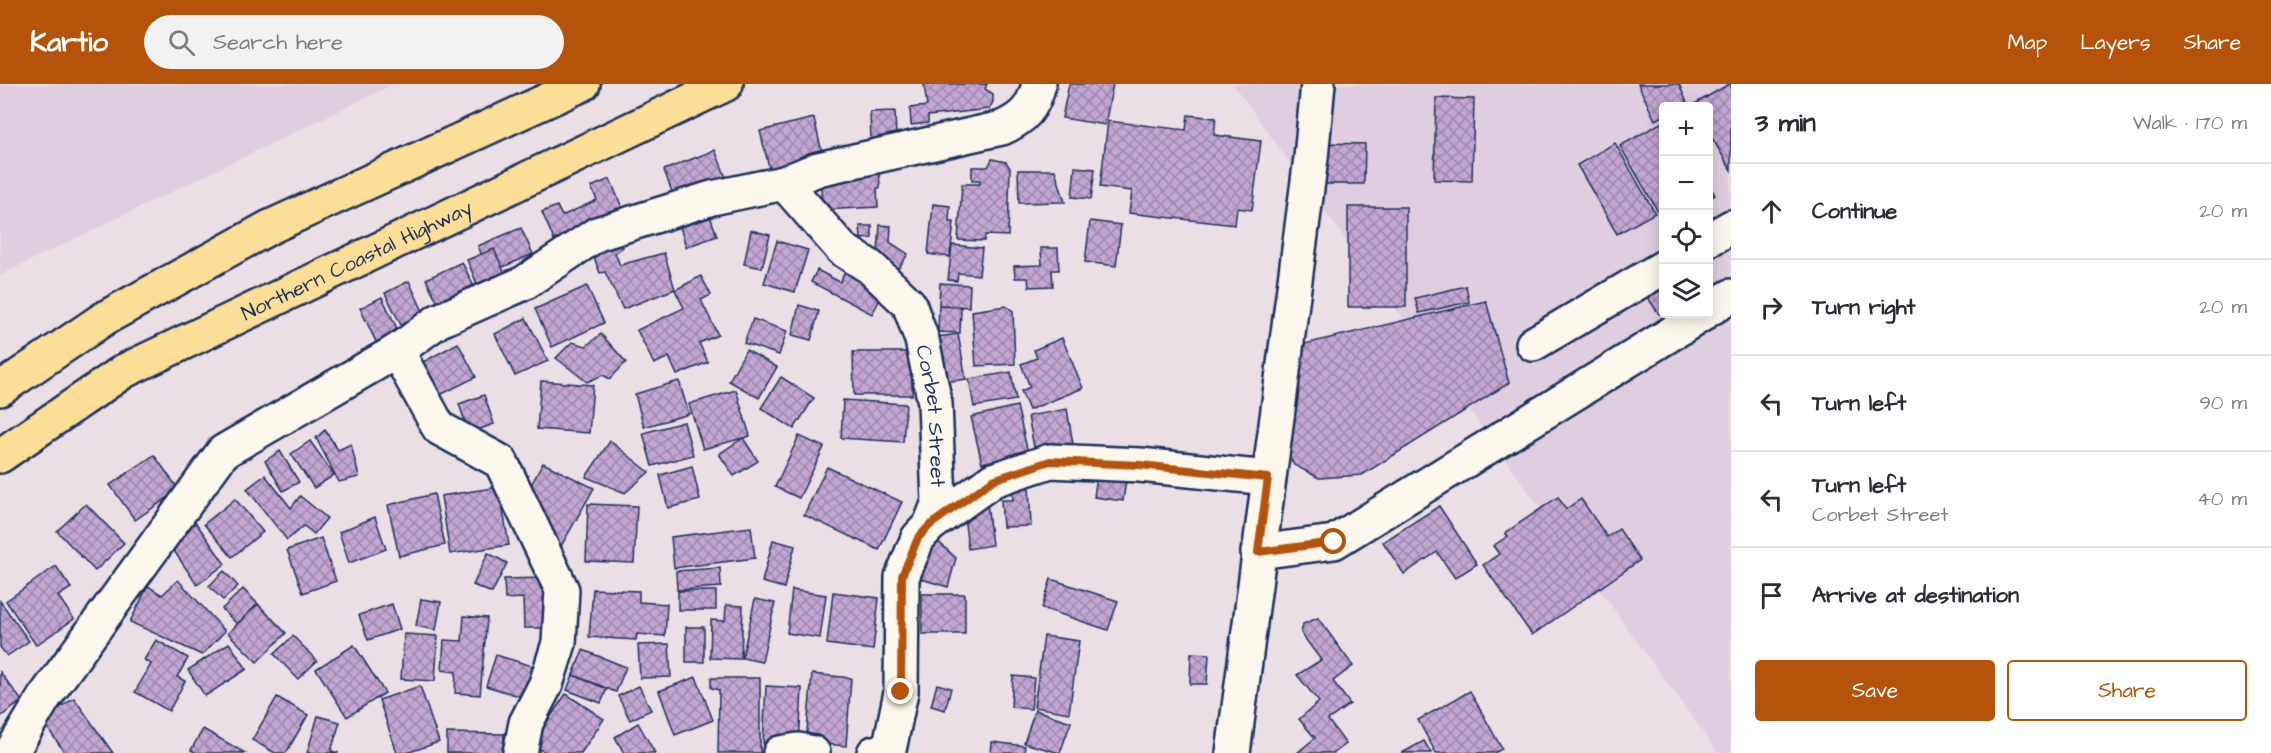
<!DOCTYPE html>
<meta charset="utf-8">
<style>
body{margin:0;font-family:"Architects Daughter",sans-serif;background:#f2f2f3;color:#2b2b33}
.controls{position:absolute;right:18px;top:18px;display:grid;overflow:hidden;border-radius:6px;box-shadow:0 3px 15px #0003}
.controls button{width:54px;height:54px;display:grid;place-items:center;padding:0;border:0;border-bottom:2px solid #e1e1e2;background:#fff;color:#2b2b33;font:30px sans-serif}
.stop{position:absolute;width:18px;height:18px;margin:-14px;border:4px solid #b45309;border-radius:50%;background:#fff}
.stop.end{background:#b45309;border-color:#fff;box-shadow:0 2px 6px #0008}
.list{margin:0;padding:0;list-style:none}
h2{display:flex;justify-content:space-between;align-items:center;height:78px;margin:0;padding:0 24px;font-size:26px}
h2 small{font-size:20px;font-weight:400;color:#7c7c81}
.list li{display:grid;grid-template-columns:39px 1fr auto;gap:18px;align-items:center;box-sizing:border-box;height:96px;padding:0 24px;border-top:2px solid #e1e1e2}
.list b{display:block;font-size:22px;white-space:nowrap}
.list p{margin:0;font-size:20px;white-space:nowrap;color:#7c7c81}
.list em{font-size:20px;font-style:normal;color:#7c7c81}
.actions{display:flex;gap:12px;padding:18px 24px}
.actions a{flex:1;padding:14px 0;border:2px solid #b45309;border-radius:6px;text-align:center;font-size:21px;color:#b45309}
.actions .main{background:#b45309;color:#fff}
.icon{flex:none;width:33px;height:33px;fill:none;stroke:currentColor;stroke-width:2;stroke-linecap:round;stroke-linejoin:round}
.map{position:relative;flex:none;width:1731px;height:669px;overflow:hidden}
header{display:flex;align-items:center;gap:36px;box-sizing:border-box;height:84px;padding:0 30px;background:#b45309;color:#fff}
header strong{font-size:28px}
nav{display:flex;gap:33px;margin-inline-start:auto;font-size:21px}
.search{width:420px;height:54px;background:#f2f2f3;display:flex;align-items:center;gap:15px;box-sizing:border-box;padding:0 21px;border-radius:33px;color:#7c7c81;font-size:22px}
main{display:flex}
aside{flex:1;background:#fff}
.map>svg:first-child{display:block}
</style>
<header>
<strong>Kartio</strong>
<div class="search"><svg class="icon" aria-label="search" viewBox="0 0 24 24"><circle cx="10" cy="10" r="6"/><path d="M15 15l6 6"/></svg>Search here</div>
<nav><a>Map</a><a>Layers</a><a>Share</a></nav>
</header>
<main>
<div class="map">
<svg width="1731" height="669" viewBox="0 0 1731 669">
<defs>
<pattern id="building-cross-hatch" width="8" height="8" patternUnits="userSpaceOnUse" patternTransform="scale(1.5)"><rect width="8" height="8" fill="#c3a6d2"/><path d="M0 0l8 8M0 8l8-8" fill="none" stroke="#9e88ae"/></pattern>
</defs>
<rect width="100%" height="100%" fill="#eadfe4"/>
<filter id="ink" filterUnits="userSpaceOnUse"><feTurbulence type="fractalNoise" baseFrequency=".0167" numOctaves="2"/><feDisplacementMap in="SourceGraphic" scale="12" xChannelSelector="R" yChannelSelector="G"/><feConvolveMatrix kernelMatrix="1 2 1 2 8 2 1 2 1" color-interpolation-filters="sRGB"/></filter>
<g filter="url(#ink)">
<g fill="#decedf" fill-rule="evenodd">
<path d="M0 0H394L0 191Z"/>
<path d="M1233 0H1731V669H1718ZM1664 22H1708V230H1664Z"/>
</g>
<g fill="url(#building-cross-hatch)" stroke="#1b2f5e" stroke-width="1.5">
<path d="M924 0H987L985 5 993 10V18L989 25 928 32V39L911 41 910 24 927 22Z"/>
<path d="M1069 0H1113L1105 41 1062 34Z"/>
<path d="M1638 0H1679L1688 21 1664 22V32L1655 36Z"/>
<path d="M1729 0H1731V86L1708 47V22L1693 21Z"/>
<path d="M1436 14 1474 15 1472 97 1434 96Z"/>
<path d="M895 27 896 56 871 57 870 28Z"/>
<path d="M1188 31 1216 34 1214 51 1261 57 1252 126 1237 124 1235 141 1129 129 1132 107 1100 103 1108 37 1186 46Z"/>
<path d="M814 34 824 78 771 91 760 47Z"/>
<path d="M1664 37V138L1620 62Z"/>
<path d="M1322 59 1365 60 1364 100H1322Z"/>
<path d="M1615 59 1655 129 1617 150 1577 81Z"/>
<path d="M715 66 727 96 675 116 664 86Z"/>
<path d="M992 75 1006 78 1010 84 1008 152 985 151 984 157 958 156 962 100H980V96H972V83H988Z"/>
<path d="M879 83 880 104H877L878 123 822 126 821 102 825 100V92Z"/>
<path d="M1075 83 1095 85 1091 115 1072 113Z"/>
<path d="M1018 86H1055L1065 118 1019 119Z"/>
<path d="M610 95 623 126 554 156 542 128 557 122 562 132 597 116 591 103Z"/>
<path d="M1708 99 1715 111 1708 115Z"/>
<path d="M933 120 950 122 949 138H954L950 173 928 170Z"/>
<path d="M707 123 717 152 686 163 677 133Z"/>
<rect x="1348" y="123" width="58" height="100"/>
<path d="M1090 137 1121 141 1116 182 1085 178Z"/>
<path d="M880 141 891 142 890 158 908 170 894 191 878 169Z"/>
<path d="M860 142H872V154L861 155Z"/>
<path d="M521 144 533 170 489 189 478 162Z"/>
<path d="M751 146 770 151 762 184 744 180Z"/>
<path d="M618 155 623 163 615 169 620 181 664 169 675 205 623 225 605 188 600 189 593 171Z"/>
<path d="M777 157 808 166 795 208 764 199Z"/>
<path d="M952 161 982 164 979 191 958 189 957 197 948 196Z"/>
<path d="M1041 164H1058L1059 186H1052L1053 202 1029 203 1028 194H1015L1014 182 1042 181Z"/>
<path d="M494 165 505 190 478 202 467 176Z"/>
<path d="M462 178 476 207 441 225 426 195Z"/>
<path d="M817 186 840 198 846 186 885 206 872 230 811 198Z"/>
<path d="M701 192 711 211 701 216 718 251 699 259 708 278 677 291 669 273 654 280 637 246 684 224 675 206Z"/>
<path d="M409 197 425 232 402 243 385 209Z"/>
<path d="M940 199 970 201 969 223 939 221Z"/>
<path d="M587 202 604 239 552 263 535 225Z"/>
<path d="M1466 202 1469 218 1419 229 1415 214Z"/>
<path d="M1664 204V228L1659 230 1648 214Z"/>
<path d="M382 213 400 251 378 262 360 224Z"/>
<path d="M1486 217 1509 299 1362 391 1319 394 1294 381 1284 362 1296 262Z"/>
<path d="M799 221 819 227 811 256 792 251Z"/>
<path d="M939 222 961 223 960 249 938 248Z"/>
<path d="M1006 222 1013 227 1015 280 976 282 972 227Z"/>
<path d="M526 234 548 277 515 292 495 250Z"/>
<path d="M753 235 787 247 779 271 744 259Z"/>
<path d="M601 250 626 278 610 295 603 291 587 298 556 274 572 258 586 262Z"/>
<path d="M958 250 966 295 938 299 930 254Z"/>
<path d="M1062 254 1083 304 1029 326 1021 307 1030 303 1021 280 1037 274 1034 266Z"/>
<path d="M458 259 476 293 440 311 423 278Z"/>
<path d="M746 266 777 283 759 314 729 297Z"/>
<path d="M853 268H912V311H854Z"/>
<path d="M1011 288 1016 316 974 323 969 295Z"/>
<path d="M781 293 814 314 794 345 761 324Z"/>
<path d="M541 297 593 301 589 349 537 345Z"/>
<path d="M679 297 689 330 644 343 635 310Z"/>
<path d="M736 306 750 352 703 365 689 320Z"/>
<path d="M484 311 494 340 469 349 459 320Z"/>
<path d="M843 316 906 320 903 358 841 354Z"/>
<path d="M1017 322 1028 369 982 379 971 333Z"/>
<path d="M1067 325 1073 360 1035 368 1028 332Z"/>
<path d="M684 338 693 371 652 382 643 349Z"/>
<path d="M325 346 338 366 351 360 359 393 339 398 316 354Z"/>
<path d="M799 352 824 363 799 414 775 403Z"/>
<path d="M743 354 758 377 734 392 719 370Z"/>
<path d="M310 357 334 391 314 404 291 370Z"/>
<path d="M610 357 649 388 625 409 586 393Z"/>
<path d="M280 367 299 398 283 407 265 377Z"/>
<path d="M154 371 179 406 135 436 110 401Z"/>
<path d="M543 379 594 404 555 473 524 414Z"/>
<path d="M692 382 700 416 668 424 660 391Z"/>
<path d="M827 383 902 418 879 466 804 431Z"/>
<path d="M1098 383 1127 388 1123 417 1094 413Z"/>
<path d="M265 391 291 424 300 412 327 434 314 450 304 442 287 456 247 405Z"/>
<path d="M1029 402 1031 442 1003 443 1001 416H1013L1012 403Z"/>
<path d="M499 403 509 461 450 470 441 412Z"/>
<path d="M434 410 445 461 399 472 388 421Z"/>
<path d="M1558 413 1566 425 1581 415 1607 453 1619 445 1640 476 1532 551 1483 481 1499 470 1493 462 1508 452 1505 449Z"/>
<path d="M235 415 263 448 232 473 204 440Z"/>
<path d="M987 419 992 461 968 465 963 423Z"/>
<path d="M86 420 124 459 95 487 57 447Z"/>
<path d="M588 420 637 422 634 479 586 477Z"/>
<path d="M1439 422 1477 480 1455 494 1437 468 1404 490 1383 458Z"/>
<path d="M375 433 386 465 349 479 339 448Z"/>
<path d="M196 439 225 480 197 501 168 458Z"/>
<path d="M751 443 755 474 674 484 671 453Z"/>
<path d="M931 451 956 474 948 503 918 494Z"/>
<path d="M321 454 336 497 303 509 287 466Z"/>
<path d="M773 456 795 462 784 504 762 498Z"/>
<path d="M488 469 507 479 492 509 473 501Z"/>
<path d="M56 482 71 504 58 512 74 535 36 561 6 517Z"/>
<path d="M720 484 721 503 677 506 676 487Z"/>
<path d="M224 487 238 502 223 516 209 502Z"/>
<path d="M545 494 546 544H524L523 514 505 515 504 495Z"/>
<path d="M1051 495 1118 517 1108 546 1042 524Z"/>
<path d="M178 496 225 547 202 571 130 538 148 502 162 511Z"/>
<path d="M243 505 258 520 237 540 222 525Z"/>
<path d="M593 505 639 507V518L667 520 665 552 637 550 636 556 589 553Z"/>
<path d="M792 506 826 511 820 554 787 549Z"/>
<rect x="678" y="507" width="38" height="19"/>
<path d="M833 508 879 514 873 566 827 560Z"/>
<rect x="922" y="510" width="43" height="40"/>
<path d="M421 515 441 518 436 546 416 542Z"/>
<path d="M755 515 775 519 762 578 742 574Z"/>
<path d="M0 517 29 557 7 572 0 563Z"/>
<path d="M258 520 286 549 257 578 228 549Z"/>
<path d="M392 520 400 545 368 556 359 531Z"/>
<path d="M726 521 743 522 741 575 710 574 711 536 725 537Z"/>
<path d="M464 532 487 534 480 611 455 609 456 588 442 586 444 556 462 557Z"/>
<path d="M1318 534 1353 582 1333 597 1350 620 1328 636 1346 660 1334 669H1297L1315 654 1299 635 1319 618 1297 591 1321 576 1301 549 1303 540Z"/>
<rect x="686" y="543" width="18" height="35"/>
<path d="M404 550 438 552 435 597 401 595Z"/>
<path d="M293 552 317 577 298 595 274 570Z"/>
<path d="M1044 552 1079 557 1069 629 1034 623Z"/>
<path d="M156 556 188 574 177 593 185 597 169 627 135 608 151 580 144 576Z"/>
<path d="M229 559 247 585 205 612 188 586Z"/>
<path d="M669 560 671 593 640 594 638 561Z"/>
<path d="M354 561 385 609 347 633 316 585Z"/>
<path d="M583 566 626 583 616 608 573 591Z"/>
<path d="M1191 569 1209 570 1207 600H1190Z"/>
<path d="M496 571 539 584 529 615 486 602Z"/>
<path d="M0 588 22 617 0 633Z"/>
<path d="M812 590 851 594 846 662 806 658Z"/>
<path d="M573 591 607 605 601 619 567 606Z"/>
<path d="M1013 592 1034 594 1031 625 1011 623Z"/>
<path d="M696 593 713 636 675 651 659 607Z"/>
<path d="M711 594H760V669H718L719 606 711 604Z"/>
<path d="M937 600 951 604 945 626 931 622Z"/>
<path d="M420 602 439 658 407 669H397L379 616Z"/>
<path d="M639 602 651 626 630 636 618 612Z"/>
<path d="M766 602 802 604 799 661 763 659Z"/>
<path d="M1470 607 1502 665 1494 669H1436L1418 636Z"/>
<path d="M566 610 604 635 581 669H546L532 660Z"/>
<path d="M277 613 308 631 286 669H275L252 656Z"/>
<path d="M74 614 113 669H65L42 636Z"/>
<path d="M1035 626 1071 638 1060 669 1024 659Z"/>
<path d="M318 632 340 638 331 667 339 669H307Z"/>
<path d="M638 639 655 669H624L615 653Z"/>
<path d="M203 645 245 669H196L191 666Z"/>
<path d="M447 649 504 650V669H447Z"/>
<path d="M1424 657 1431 669H1402Z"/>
<path d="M992 658 1025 662 1024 669H991Z"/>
</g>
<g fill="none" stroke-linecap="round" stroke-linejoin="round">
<defs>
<g id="minor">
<path id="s1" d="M784 99 842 165 870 183 909 220 922 256 935 319 939 418 930 441 918 454 902 493 901 608 889 666 874 669"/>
<path d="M1708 156 1731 143"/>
<path d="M1708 226 1731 212"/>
<path d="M1533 260 1664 183"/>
<path d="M397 267 439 344 501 378 562 506 559 559 546 600 526 639 520 669"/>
<path d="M930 441 993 396 1050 377 1140 381 1268 394"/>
<path d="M1258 468 1334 458 1703 230"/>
<path d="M11 669 44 614 223 368 397 267 438 237 524 199 597 150 712 114 784 99 818 85 1002 44C1024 34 1033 24 1039 0"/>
<path d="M780 669 798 666 813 669"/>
<path d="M1233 669 1311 74 1318 0"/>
</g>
<g id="highway">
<path d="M0 305 105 234 270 143 583 0"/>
<path id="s2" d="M0 372 124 287 726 0"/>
</g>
</defs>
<use href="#minor" stroke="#1b2f5e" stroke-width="38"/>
<use href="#highway" stroke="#1b2f5e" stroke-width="38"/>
<use href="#minor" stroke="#fbf7ec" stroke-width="33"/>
<use href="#highway" stroke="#fdde96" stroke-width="33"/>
</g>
</g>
<g fill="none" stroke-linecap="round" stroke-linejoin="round" filter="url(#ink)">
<path stroke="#b45309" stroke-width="8" d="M901 608 902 492 918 454 930 441 993 396 1050 377 1140 381 1268 394 1258 468 1334 458"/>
</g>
<g text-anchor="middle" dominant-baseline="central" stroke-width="5" stroke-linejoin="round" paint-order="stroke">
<g font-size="21" fill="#1b2f5e" stroke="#fbf7ec">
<text stroke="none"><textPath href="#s2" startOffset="408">Northern Coastal Highway</textPath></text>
<text stroke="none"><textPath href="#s1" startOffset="290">Corbet Street</textPath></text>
</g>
</g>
</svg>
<div class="controls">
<button>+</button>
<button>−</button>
<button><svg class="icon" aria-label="locate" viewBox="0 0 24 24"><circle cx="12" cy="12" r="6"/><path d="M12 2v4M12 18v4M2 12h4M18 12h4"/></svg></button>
<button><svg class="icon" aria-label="layers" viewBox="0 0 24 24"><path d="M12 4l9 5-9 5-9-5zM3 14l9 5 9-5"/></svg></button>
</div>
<div class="stop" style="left:1334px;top:458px"></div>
<div class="stop end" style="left:901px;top:608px"></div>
</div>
<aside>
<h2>3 min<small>Walk · 170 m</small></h2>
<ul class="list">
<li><svg class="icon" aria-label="ahead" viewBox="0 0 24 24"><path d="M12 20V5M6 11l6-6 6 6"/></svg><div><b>Continue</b></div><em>20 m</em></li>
<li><svg class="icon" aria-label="right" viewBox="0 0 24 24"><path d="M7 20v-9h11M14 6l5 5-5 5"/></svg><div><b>Turn right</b></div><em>20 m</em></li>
<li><svg class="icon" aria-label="left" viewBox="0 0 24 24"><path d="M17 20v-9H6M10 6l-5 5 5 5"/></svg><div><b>Turn left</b></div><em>90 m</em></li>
<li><svg class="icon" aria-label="left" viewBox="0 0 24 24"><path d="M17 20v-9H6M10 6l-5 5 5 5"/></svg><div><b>Turn left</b><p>Corbet Street</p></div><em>40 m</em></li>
<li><svg class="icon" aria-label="arrive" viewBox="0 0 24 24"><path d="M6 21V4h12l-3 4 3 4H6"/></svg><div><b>Arrive at destination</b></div></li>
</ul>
<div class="actions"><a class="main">Save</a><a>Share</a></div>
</aside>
</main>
